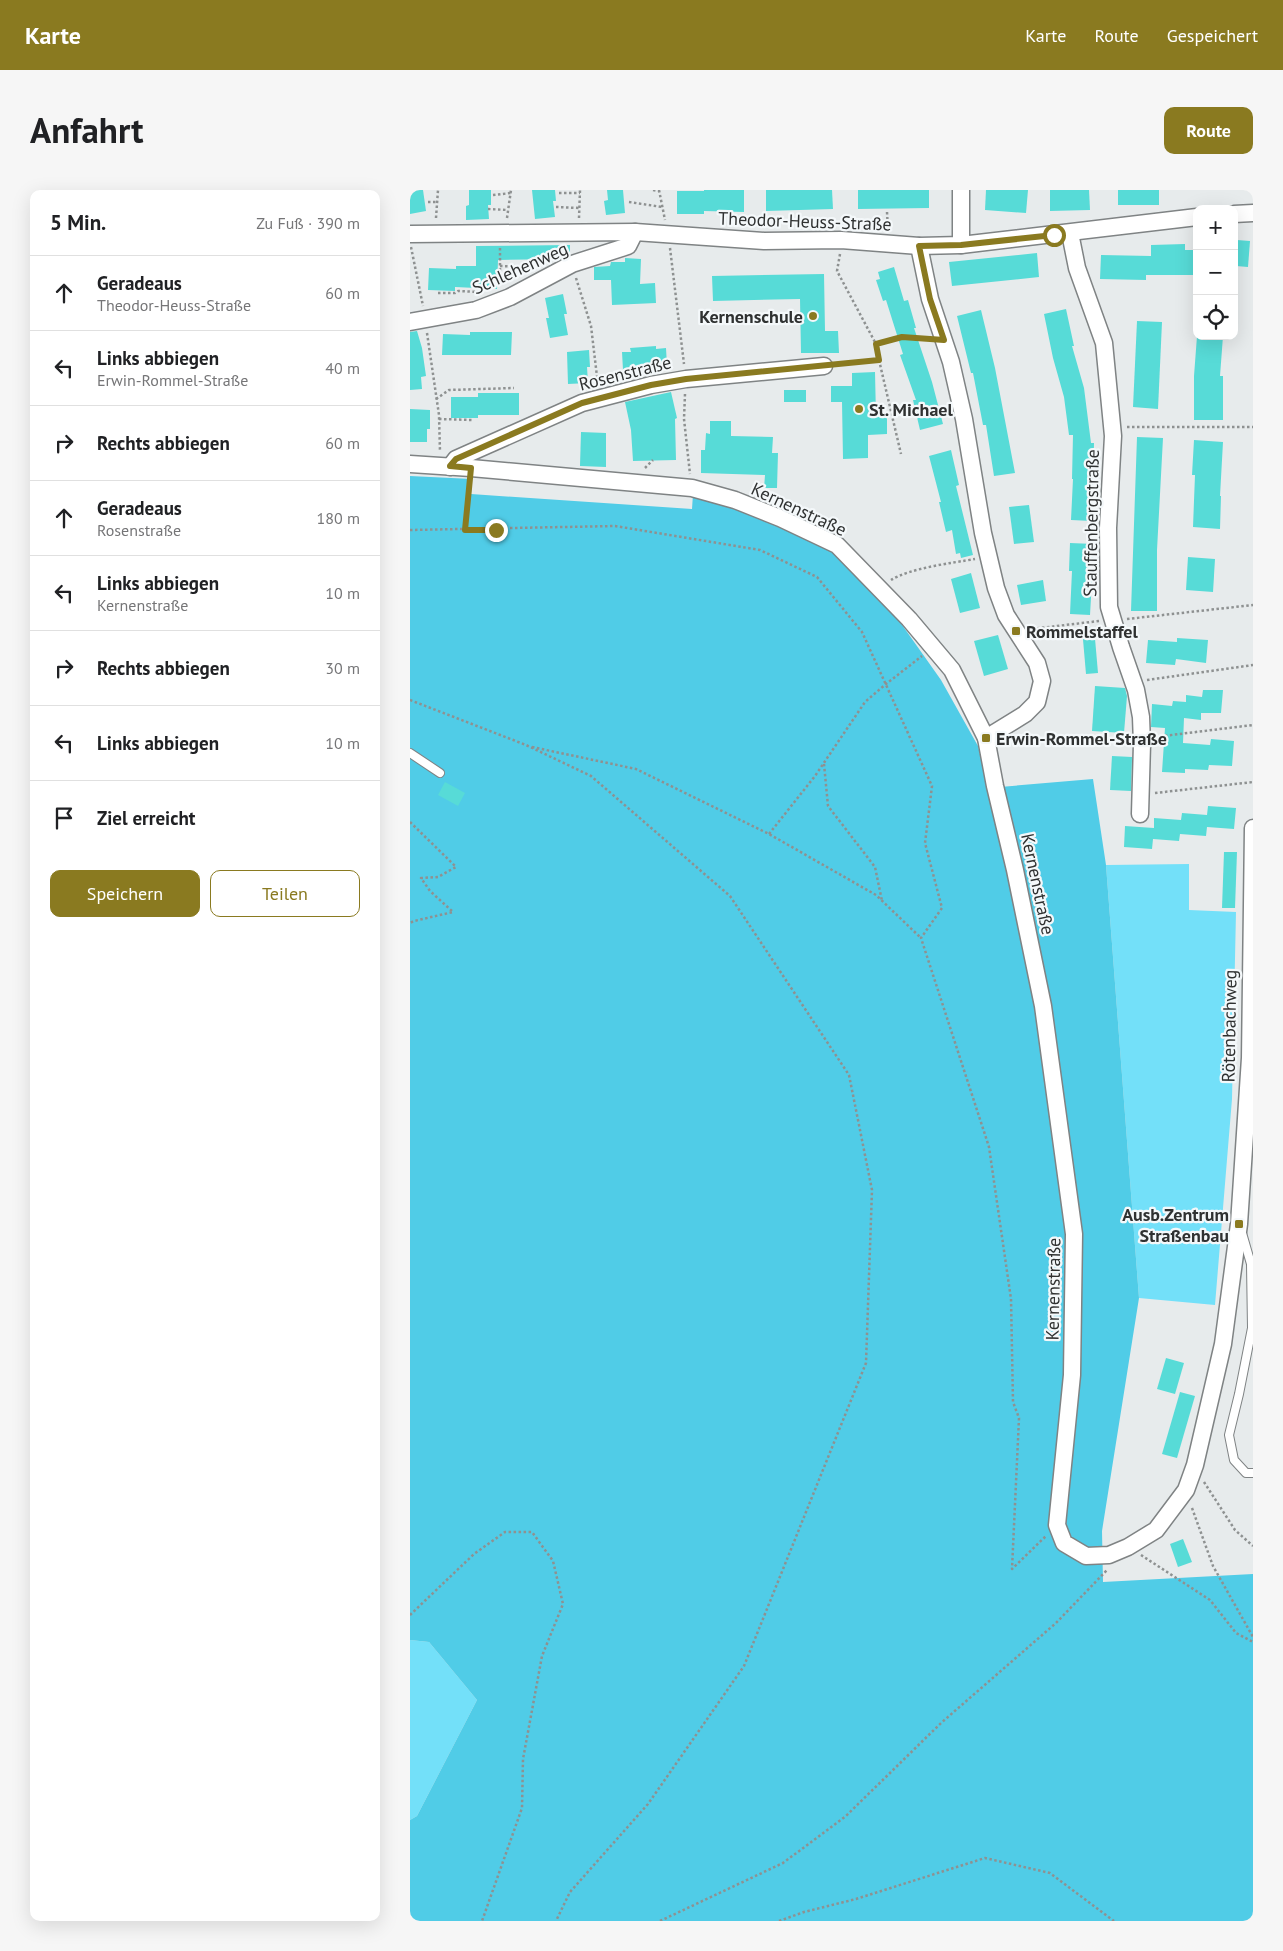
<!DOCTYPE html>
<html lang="de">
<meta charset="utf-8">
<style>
body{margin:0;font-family:"PT Sans",sans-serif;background:#f6f6f6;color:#202124}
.controls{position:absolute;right:15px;top:15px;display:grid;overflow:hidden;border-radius:10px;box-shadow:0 5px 20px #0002}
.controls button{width:45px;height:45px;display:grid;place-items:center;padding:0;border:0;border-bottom:1px solid #e0e0e0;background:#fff;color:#202124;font:25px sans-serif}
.stop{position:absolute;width:15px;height:15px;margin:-11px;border:4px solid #8a7a20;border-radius:50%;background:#fff}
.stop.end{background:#8a7a20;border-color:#fff;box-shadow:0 1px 5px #0008}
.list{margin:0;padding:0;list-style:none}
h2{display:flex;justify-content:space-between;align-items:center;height:65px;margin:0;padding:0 20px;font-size:21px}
h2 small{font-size:16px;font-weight:400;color:#757577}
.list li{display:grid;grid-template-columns:32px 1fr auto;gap:15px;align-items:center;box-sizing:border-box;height:75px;padding:0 20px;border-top:1px solid #e0e0e0}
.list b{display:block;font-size:19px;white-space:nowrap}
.list p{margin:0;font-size:16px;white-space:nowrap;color:#757577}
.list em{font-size:16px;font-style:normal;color:#757577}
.actions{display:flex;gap:10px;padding:15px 20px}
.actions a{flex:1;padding:11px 0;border:1px solid #8a7a20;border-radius:10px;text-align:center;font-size:18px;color:#8a7a20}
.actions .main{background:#8a7a20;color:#fff}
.icon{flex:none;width:28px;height:28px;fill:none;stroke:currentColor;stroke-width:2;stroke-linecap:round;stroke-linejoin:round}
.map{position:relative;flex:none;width:843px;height:1731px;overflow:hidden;border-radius:10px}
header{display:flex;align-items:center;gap:30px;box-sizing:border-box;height:70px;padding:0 25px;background:#8a7a20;color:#fff}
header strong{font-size:24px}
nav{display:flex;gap:28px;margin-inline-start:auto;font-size:18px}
.intro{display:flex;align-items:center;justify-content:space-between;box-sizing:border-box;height:120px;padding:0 30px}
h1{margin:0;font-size:35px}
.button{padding:12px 22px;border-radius:10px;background:#8a7a20;color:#fff;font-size:18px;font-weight:700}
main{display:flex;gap:30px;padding:0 30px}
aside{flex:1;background:#fff;border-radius:10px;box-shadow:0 5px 20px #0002}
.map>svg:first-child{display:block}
</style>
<header>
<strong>Karte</strong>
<nav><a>Karte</a><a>Route</a><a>Gespeichert</a></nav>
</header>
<div class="intro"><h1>Anfahrt</h1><a class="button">Route</a></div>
<main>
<aside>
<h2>5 Min.<small>Zu Fuß · 390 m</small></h2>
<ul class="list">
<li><svg class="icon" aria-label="ahead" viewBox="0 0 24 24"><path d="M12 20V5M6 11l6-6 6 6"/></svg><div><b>Geradeaus</b><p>Theodor-Heuss-Straße</p></div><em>60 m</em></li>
<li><svg class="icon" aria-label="left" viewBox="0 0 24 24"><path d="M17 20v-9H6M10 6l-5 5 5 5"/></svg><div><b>Links abbiegen</b><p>Erwin-Rommel-Straße</p></div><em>40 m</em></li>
<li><svg class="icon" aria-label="right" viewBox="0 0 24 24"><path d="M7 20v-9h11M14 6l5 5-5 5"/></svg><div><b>Rechts abbiegen</b></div><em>60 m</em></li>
<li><svg class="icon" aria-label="ahead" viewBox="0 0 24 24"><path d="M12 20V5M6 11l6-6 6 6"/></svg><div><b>Geradeaus</b><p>Rosenstraße</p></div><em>180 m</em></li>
<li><svg class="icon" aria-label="left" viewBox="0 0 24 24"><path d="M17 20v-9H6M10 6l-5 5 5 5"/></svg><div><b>Links abbiegen</b><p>Kernenstraße</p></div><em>10 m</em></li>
<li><svg class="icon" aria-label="right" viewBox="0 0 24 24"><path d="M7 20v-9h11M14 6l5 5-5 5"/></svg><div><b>Rechts abbiegen</b></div><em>30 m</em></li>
<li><svg class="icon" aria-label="left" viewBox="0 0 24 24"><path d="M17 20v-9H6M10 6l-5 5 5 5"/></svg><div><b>Links abbiegen</b></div><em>10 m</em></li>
<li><svg class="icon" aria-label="arrive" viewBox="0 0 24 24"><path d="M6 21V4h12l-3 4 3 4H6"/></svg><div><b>Ziel erreicht</b></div></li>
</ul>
<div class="actions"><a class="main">Speichern</a><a>Teilen</a></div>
</aside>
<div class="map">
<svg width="843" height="1731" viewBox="0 0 843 1731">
<rect width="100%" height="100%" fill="#e7ebec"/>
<g fill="#73e0f9">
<path d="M779 674V720L826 722 822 909 805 1115 729 1108 696 675Z"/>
<path d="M0 1450 19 1452 67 1510 7 1626 0 1630Z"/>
</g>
<path fill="#50cce7" d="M0 286 62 289 61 304 282 319 283 304 368 333 420 360 490 432 531 490 568 556 578 598 683 589 696 675 729 1108 692 1341 693 1392 843 1384V1731H0V1630L7 1626 67 1510 19 1452 0 1450Z"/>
<g fill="#57dbd7">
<path d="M0 0H13L16 21 0 24Z"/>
<path d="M59 0H81V15H78L79 29 56 30V16L59 15Z"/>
<path d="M122 0H145L146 11H143L145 27 125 29Z"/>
<path d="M197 0H213L215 23 196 25 194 11 198 10Z"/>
<path d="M294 0H334V22L294 21V24H267V1H294Z"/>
<path d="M356 0H422L423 19 356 21Z"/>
<path d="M448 0H519V18L448 19Z"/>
<path d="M576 0H618L616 23 575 20Z"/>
<path d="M640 0H679L680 20 640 21Z"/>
<rect x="708" y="0" width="41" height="15"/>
<path d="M827 50 840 51 838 77 826 76Z"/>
<path d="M775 54V60H787V85H736V90L690 89 691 65 741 66V55Z"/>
<path d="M160 55V64L151 69 88 70 87 99 45 97V101L18 100 19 78 46 79V76H66V56Z"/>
<path d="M627 63 629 87 542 96 539 72Z"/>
<path d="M215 68 231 69 230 94 245 93 246 113 202 115 201 90H184V77L200 76 201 72H215Z"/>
<path d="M484 77 494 111 498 110 506 138H504L522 192 533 234 510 240 503 210H506L490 165 493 164 476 110 473 111 466 90 470 89 468 82Z"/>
<path d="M414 84 415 141H428L429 163H391L390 109 303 111 302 86Z"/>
<path d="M153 104 157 124H154L158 145 140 148 136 128H139L135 108Z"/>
<path d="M656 119 664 156H662L674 198 681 253H684L682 331 661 330 663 289H662L663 245H659L654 207 643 168 634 124Z"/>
<path d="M571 120 585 178 605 283 584 286 576 235H573L563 183H561L547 126Z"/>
<path d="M727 131 752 132 748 219 723 217Z"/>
<path d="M7 141 12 158 16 186 11 187 12 199 0 200V142Z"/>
<path d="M60 142H102L101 165H32L33 144 60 145Z"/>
<path d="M787 146H813L810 186H813V230H784V186Z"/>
<path d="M246 156V159L256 158 257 176 213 180 212 162H221L220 158Z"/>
<path d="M179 160 180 177H177L178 193 158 194 157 162Z"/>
<path d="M465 182 466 227 477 226V244L458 245V268L433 269 432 212H421V196H442V183Z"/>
<rect x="374" y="200" width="22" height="12"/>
<path d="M261 202 267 228 265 229 266 270 223 271 221 240 215 212Z"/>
<path d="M68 203H109V225H68V228H41V207H68Z"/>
<path d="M0 219 20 220V239H17V252H0Z"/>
<path d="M300 231H321V246L363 247 362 263H368L367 298H354L355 285 291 283V260H295L296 243 300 244Z"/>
<path d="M171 242 196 243V277L170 276Z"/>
<path d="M727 247 753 248 747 360V421H721Z"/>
<path d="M784 250 813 252 810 306H811L810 339 783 337 785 285H782Z"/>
<path d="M541 260 549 295 546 296 563 365 551 368 550 363 546 364 542 340 536 342 529 312H531L519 266Z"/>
<path d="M619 315 624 352 604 354 599 317Z"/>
<path d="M660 353 684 354 680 425 660 424 662 381H659Z"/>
<path d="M778 367 805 369 803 402 776 400Z"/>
<path d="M561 383 570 418 550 423 541 389Z"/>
<path d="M633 390 636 411 611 415 607 395Z"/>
<path d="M684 437 688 483 676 484 672 438Z"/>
<path d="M588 445 598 479 574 486 564 451Z"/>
<path d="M767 448 798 450 796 473 766 469 765 475 736 473 738 450 767 452Z"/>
<path d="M685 496 715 498 717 506 714 543 682 541Z"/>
<path d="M793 500H813L811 523H791V530L774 528 773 553 800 555 801 549 824 551 822 576 799 575 798 580 775 579V583L752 582 755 538 741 537 742 514 762 516 763 511 776 512V505L792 507Z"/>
<path d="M702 566 722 567 721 601 700 600Z"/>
<path d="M35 592 55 603 48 616 28 605Z"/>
<path d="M798 616 826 618 824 639 797 637 796 646 770 644 769 651 743 649 742 659 714 657 715 636 744 638V628L771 630 772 623 797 625Z"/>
<path d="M814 662H827L825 718H812Z"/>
<path d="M756 1168 774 1173 765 1204 747 1199Z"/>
<path d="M770 1202 785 1206 767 1268 752 1264Z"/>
<path d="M773 1349 782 1372 768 1377 760 1354Z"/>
</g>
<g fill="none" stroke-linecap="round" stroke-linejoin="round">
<defs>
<g id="lane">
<path d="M0 563 30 583"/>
<path d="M832 1043 841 1074 842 1138 829 1204 819 1245 824 1270 836 1283H843"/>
</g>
<g id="street">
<path d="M551 0V55"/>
<path d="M824 24 843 23"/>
<path d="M660 43 667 78 694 153 703 246 698 338 699 417 711 457 726 500 731 527 732 554 730 624"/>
<path d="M0 44 225 42 354 51 431 50 509 56 551 55 787 27"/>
<path d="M509 56 520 109 541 172 554 229 573 343 586 398 596 425 627 473 632 491 627 512 615 524 576 548"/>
<path d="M0 132 66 120 100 107 162 74 218 56 225 42"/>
<path d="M0 274 61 278 282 298 325 310 370 328 427 355 499 429 542 480 576 548 585 596 605 680 633 816 664 1044 662 1185 647 1335 654 1353 676 1366 699 1365 718 1357 746 1340 776 1300 785 1275 813 1154 829 1034 840 868 843 638"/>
<path d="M40 277 46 269 172 213 241 195 276 189 414 176"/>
</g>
</defs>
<use href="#lane" stroke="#7f8384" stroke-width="10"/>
<use href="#street" stroke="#7f8384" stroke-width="19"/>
<g stroke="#8e9191" stroke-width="2.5" stroke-dasharray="2.5 2.5" stroke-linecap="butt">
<path d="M243 0 249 1"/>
<path d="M249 0 255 30"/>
<path d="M149 3H170"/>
<path d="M83 5 101 3"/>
<path d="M18 12H27"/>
<path d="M219 12 252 17"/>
<path d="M146 17 169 18"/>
<path d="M78 19 98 20"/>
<path d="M477 22 478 40"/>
<path d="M26 28 28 0"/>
<path d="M97 28 101 0"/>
<path d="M169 28 170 0"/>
<path d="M1 57 13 116"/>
<path d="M90 58V95"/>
<path d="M260 58 274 174"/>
<path d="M90 76 124 77"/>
<path d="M166 88 181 136 188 195"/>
<path d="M28 103H45L48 101 69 102"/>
<path d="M17 143 29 225 30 262"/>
<path d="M466 154 492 147 518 149"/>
<path d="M469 170 491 264"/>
<path d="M428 174 469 170 466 154 427 81 430 64"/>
<path d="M275 204 274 229 280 284"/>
<path d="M26 209 39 200 104 198"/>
<path d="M29 229 63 230"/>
<path d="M717 237H843"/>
<path d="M235 278 243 270"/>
<path d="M0 340 205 336 350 360 407 387 452 442 522 596 515 653 532 718 511 748 579 957 601 1109 603 1212 609 1228 602 1379 636 1346"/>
<path d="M55 340 60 292"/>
<path d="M481 390C500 378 542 373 565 369"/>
<path d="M717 429 843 415"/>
<path d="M622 439 689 431"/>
<path d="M737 490 843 475"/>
<path d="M0 510 116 555 181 586 320 706 439 885 462 1000 456 1173 334 1476 238 1614 160 1702 146 1731"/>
<path d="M745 547 843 535"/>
<path d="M122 557 226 579 359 644 466 705 511 748"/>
<path d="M414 574 418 616 465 677 472 711"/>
<path d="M745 603 843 592"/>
<path d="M0 632 46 677 28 687 11 688 20 701 43 722 4 731 0 733"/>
<path d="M359 644 405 586 455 512 476 494 512 466"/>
<path d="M794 1292 825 1340 843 1356"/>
<path d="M782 1318 803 1376 843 1447"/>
<path d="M731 1365 800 1410 826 1443 843 1452"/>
<path d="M0 1425 64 1364 95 1342H122L143 1371 153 1414 132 1466 113 1569 112 1618 72 1731"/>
<path d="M250 1731 373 1673 436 1626 531 1533 646 1433 697 1380"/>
<path d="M369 1731 394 1722 446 1709 575 1668 640 1683 704 1731"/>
</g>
<use href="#lane" stroke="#fff" stroke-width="8"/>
<use href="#street" stroke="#fff" stroke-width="16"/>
</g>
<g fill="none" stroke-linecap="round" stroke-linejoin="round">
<path stroke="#8a7a20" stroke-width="6" d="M86 340H55L61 278 40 276 46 269 172 213 241 195 276 189 469 170 466 154 492 147 534 150 520 109 509 56 551 55 644 45"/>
</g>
<g fill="#8a7a20" stroke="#f4f8fa" stroke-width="2">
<circle cx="403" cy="126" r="5"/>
<circle cx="449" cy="219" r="5"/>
<rect x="601" y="436" width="10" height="10" rx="2.5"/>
<rect x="571" y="543" width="10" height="10" rx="2.5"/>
<rect x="824" y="1029" width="10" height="10" rx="2.5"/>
</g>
<g text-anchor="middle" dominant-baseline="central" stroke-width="4.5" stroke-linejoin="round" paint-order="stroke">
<g font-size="18" fill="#2f3131" stroke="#f4f8fa">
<text transform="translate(395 31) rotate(2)">Theodor-Heuss-Straße</text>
<text transform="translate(110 78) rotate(-24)">Schlehenweg</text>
<text transform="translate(215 183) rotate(-14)">Rosenstraße</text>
<text transform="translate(389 319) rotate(25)">Kernenstraße</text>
<text transform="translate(681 333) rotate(-89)">Stauffenbergstraße</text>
<text transform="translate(628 694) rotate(78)">Kernenstraße</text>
<text transform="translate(819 836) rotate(-89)">Rötenbachweg</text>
<text transform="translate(643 1099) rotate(-89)">Kernenstraße</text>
</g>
<g font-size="18" font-weight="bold" fill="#2f3131" stroke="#f4f8fa" text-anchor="start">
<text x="393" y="126" text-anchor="end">Kernenschule</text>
<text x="459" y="219">St. Michael</text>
<text x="616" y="441">Rommelstaffel</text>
<text x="586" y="548">Erwin-Rommel-Straße</text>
<text x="819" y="1024" text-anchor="end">Ausb.Zentrum<tspan x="819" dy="21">Straßenbau</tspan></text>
</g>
</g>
</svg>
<div class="controls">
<button>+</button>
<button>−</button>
<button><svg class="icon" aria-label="locate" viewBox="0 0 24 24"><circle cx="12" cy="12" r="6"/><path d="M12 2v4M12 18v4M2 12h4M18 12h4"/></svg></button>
</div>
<div class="stop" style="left:644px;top:45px"></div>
<div class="stop end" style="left:86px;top:340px"></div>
</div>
</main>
